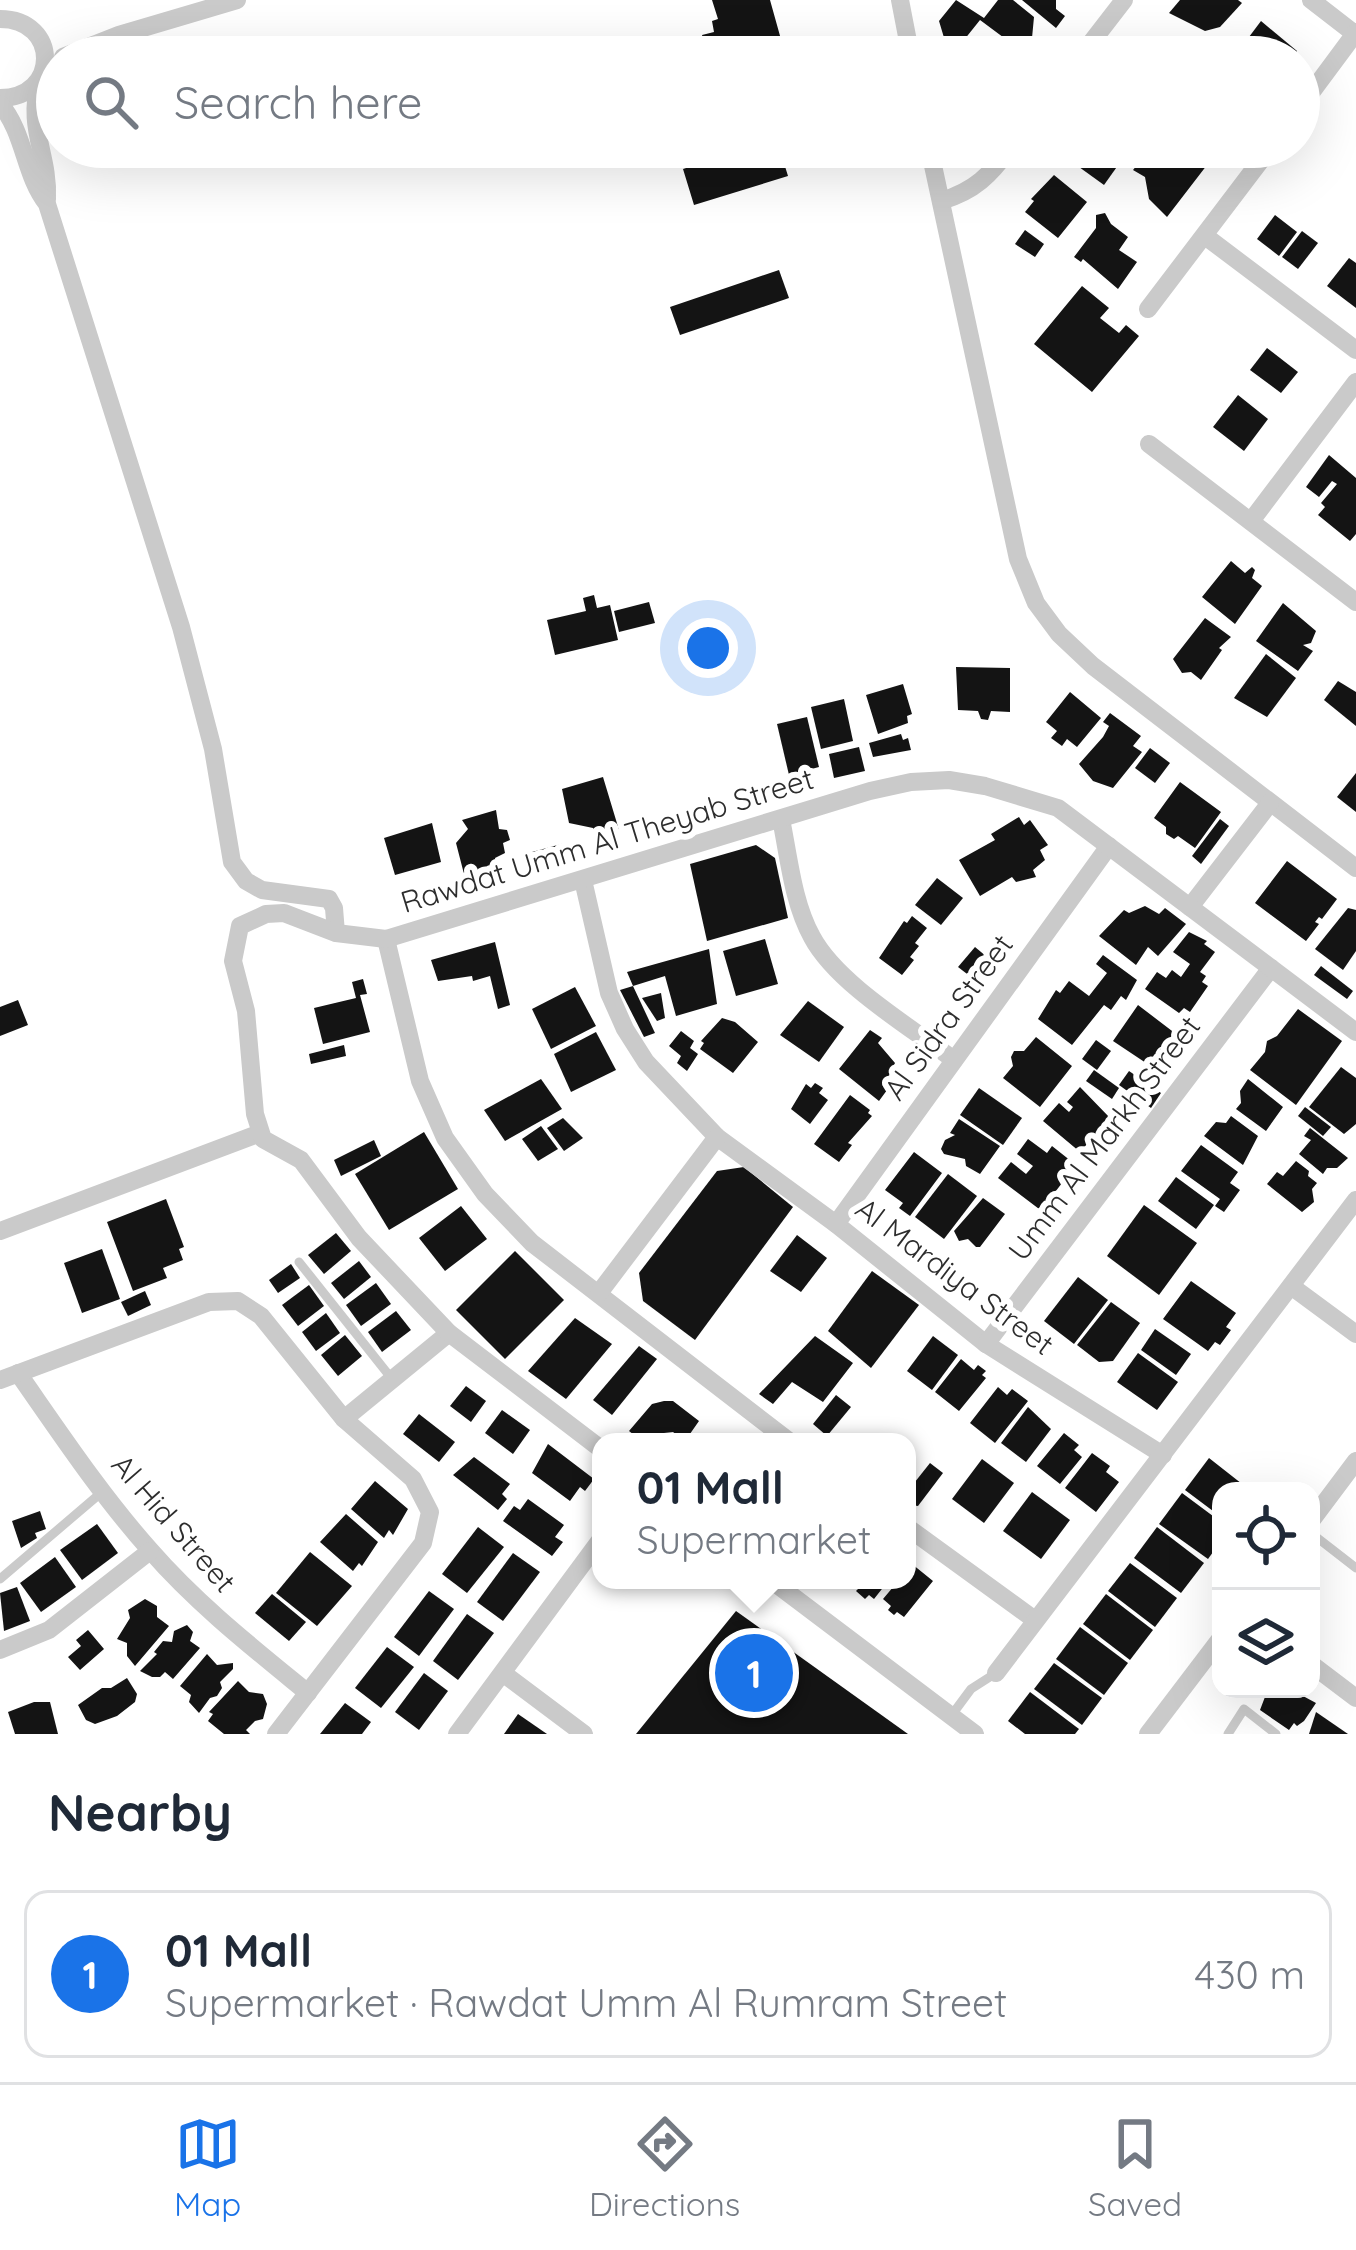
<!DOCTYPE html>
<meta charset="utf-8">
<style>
body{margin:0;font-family:Quicksand,sans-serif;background:#f6f6f7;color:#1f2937}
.controls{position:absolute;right:36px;bottom:36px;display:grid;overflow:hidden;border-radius:24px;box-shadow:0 12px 48px #0002}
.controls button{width:108px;height:108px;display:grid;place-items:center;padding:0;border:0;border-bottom:3px solid #e0e1e3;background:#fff;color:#1f2937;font:60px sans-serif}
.you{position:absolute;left:708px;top:648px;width:42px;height:42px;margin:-30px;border:9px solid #fff;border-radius:50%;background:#1a73e8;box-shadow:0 0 0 18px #1a73e833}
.badge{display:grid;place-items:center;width:78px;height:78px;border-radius:50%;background:#1a73e8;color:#fff;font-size:39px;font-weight:700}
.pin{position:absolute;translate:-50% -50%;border:6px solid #fff;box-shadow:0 3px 12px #0006}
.popup{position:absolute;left:592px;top:1433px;width:324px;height:156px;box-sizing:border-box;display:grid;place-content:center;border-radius:24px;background:#fff;filter:drop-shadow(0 3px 9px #0005);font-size:39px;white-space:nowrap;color:#747a83}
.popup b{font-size:45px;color:#1f2937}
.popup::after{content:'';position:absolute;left:50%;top:100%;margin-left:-24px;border:24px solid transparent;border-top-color:#fff}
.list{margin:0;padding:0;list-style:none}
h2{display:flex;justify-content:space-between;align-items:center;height:156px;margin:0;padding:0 48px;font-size:51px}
h2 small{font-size:39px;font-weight:400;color:#747a83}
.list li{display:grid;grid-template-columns:78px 1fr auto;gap:36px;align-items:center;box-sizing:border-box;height:168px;margin:0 24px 24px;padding:0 24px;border:3px solid #e0e1e3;border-radius:24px}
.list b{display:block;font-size:45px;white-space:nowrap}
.list p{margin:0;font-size:39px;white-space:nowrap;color:#747a83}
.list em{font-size:39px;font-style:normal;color:#747a83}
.icon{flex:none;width:66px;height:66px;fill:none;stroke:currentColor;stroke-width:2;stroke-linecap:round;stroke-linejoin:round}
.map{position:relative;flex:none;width:1356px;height:1734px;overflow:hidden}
.search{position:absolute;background:#fff;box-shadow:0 12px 48px #0002;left:36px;right:36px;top:36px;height:132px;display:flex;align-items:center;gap:30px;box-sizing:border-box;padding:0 42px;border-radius:66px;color:#747a83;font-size:45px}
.sheet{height:348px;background:#fff}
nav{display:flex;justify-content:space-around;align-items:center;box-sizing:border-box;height:168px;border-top:3px solid #e0e1e3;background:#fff;font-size:33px;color:#747a83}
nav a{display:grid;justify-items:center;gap:6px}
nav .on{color:#1a73e8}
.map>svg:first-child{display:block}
</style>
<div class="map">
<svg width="1356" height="1734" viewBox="0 0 1356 1734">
<rect width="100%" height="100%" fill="#fff"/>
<g fill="#141414">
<path d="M712 0H770L782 43 733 57H722L719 47 706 51 702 35 714 32 712 21 718 19Z"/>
<path d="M956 0 984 18 998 0H1013L1034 17 1032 38 1023 52 980 20 960 45 954 40 945 41 939 21Z"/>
<path d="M1022 0H1056V9L1065 16 1056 28Z"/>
<path d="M1180 0H1238L1242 3 1220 27 1205 31 1169 13Z"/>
<path d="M1261 21 1297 51 1294 57H1234Z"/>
<path d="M724 147H779L788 176 694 205 683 169 705 162 702 154Z"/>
<path d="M1066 147H1131L1104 185 1061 154Z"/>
<path d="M1152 147H1186L1207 165 1167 217 1149 199 1145 177 1133 170Z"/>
<path d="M1054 175 1087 202 1058 238 1025 212 1034 201 1031 199Z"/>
<path d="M1105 213 1111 224 1128 237 1119 250 1137 262 1118 289 1083 259 1081 262 1074 257 1096 228V215Z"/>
<path d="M1275 215 1297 232 1279 256 1257 239Z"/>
<path d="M1025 230 1044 244 1035 257 1015 244Z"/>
<path d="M1302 231 1318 243 1298 269 1282 257Z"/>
<path d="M1349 258 1356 263V308L1327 286Z"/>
<path d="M779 270 789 298 680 335 670 307Z"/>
<path d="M1082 286 1109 308 1100 318 1119 333 1126 325 1139 336 1092 392 1034 344Z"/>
<path d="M1267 348 1298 372 1281 393 1250 370Z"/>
<path d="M1238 395 1268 419 1244 451 1213 427Z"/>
<path d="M1329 455 1356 478V534L1350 541 1318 515 1325 507 1321 503 1337 484 1332 481 1319 497 1306 487Z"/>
<path d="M1231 561 1245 573 1252 567 1255 570 1252 578 1262 586 1235 624 1202 597Z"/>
<path d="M594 595 597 608 610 605 618 640 555 655 547 620 586 611 583 598Z"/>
<path d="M649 602 655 623 619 632 614 611Z"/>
<path d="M1283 603 1316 631 1311 643 1303 645 1313 651 1298 671 1256 641Z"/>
<path d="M1205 618 1231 637 1219 648 1222 650 1201 680 1191 672 1182 673 1173 659Z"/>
<path d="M1266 654 1296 678 1267 717 1234 698Z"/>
<path d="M956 667 1010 668V712L991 711 988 720 981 719 978 711 958 710Z"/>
<path d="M1338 681 1356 692V726L1324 700Z"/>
<path d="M903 684 912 714 907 716 908 723 878 734 866 695Z"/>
<path d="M1070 692 1101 718 1077 747 1067 739 1062 746 1051 738 1057 731 1046 722Z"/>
<path d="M844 699 853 741 821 749 811 707Z"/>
<path d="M1110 713 1141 736 1133 746 1142 752 1113 788 1093 781 1079 764 1103 737 1109 726 1103 722Z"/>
<path d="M807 717 819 767 789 775 777 724Z"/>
<path d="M901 734 903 740 908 738 911 750 873 757 869 743Z"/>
<path d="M859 747 865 771 834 778 829 754Z"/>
<path d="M1150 748 1170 763 1155 783 1135 768Z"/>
<path d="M1356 773V812L1337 797Z"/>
<path d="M603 777 619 830 598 835 593 828 569 823 562 789Z"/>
<path d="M1180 782 1221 812 1195 848 1178 836 1174 839 1166 834V827L1154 818Z"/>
<path d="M496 810 499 829 507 830 510 840 503 843 505 853 495 858 496 865 464 874 456 843 468 829 462 820Z"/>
<path d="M1019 817 1024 825 1030 820 1048 845 1040 850 1045 860 1033 870 1036 877 1016 882 1012 877 980 896 959 860 995 840 991 834Z"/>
<path d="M1220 819 1229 826 1201 864 1192 856Z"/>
<path d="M432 823 441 862 395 875 384 838Z"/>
<path d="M565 843 570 861 535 868 532 852Z"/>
<path d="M756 845 775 858 788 918 707 941 690 864Z"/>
<path d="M1287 861 1337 899 1322 919 1319 917 1315 922 1319 924 1306 941 1255 903Z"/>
<path d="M937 878 963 898 941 925 915 905Z"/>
<path d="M1145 906 1159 914 1165 908 1186 924 1158 956 1148 947 1136 965 1099 936 1124 910 1129 913Z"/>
<path d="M1348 908 1356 910V951L1343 970 1315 949Z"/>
<path d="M912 916 927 928 915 943 919 946 910 957 914 960 902 975 879 958 904 921 907 923Z"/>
<path d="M1189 932 1207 941 1204 944 1215 952 1200 972 1206 976 1202 982 1208 986 1190 1012 1184 1008 1179 1013 1145 989 1157 972 1166 978 1172 970 1181 977 1190 964 1173 952Z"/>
<path d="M765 939 778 984 736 996 723 951Z"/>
<path d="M495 942 510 1005 498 1009 490 976 473 981 472 976 438 981 431 960Z"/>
<path d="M975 947 987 957 971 977 958 967Z"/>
<path d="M709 949 717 1004 676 1016 665 976 633 986 627 972Z"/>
<path d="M1103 955 1137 980 1126 1000 1121 996 1111 1010 1104 1005 1072 1045 1038 1019 1056 990 1060 993 1069 981 1089 996 1107 973 1096 964Z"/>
<path d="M1321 966 1353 991 1347 999 1314 975Z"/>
<path d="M963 976 977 986 961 1007 948 997Z"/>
<path d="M363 979 367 994 360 995 370 1032 323 1044 314 1008 356 998 352 982Z"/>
<path d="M633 986 655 1033 644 1037 620 990Z"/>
<path d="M575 987 596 1026 551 1049 532 1009Z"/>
<path d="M661 993 665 1018 657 1021 642 998Z"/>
<path d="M18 1000 28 1025 0 1036V1007Z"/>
<path d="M808 1001 844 1027 819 1062 780 1035Z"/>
<path d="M1138 1005 1176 1034 1168 1045 1170 1057 1157 1060 1152 1067 1113 1041Z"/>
<path d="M1298 1009 1342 1041 1296 1105 1250 1070 1265 1052 1267 1041 1277 1036Z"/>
<path d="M722 1018 735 1022 758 1042 733 1073 700 1049 704 1043 701 1041Z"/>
<path d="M870 1030 882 1038 878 1043 895 1063 886 1082 890 1086 879 1101 839 1069Z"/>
<path d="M681 1031 694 1041 690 1048 698 1054 687 1071 677 1063 681 1056 669 1046Z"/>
<path d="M596 1032 616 1070 571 1092 554 1054Z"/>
<path d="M1036 1037 1072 1066 1040 1107 1003 1078 1013 1066 1011 1057 1014 1051H1024Z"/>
<path d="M1096 1040 1111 1051 1097 1070 1082 1059Z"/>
<path d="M344 1045 346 1056 311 1064 309 1054Z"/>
<path d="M1341 1067 1356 1078V1124L1344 1134 1309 1107Z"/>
<path d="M1094 1070 1119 1088 1112 1099 1086 1081Z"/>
<path d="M1129 1071 1161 1093 1151 1108 1119 1085Z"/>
<path d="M541 1079 562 1109 505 1141 484 1110Z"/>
<path d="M1248 1079 1283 1107 1266 1131 1236 1109 1241 1103 1240 1091Z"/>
<path d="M815 1083 823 1088 819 1093 828 1100 810 1124 791 1109 806 1084 811 1088Z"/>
<path d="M1080 1087 1110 1118 1080 1152 1043 1121 1059 1103 1069 1112 1073 1107 1067 1102Z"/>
<path d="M979 1088 1022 1118 1003 1145 960 1115Z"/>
<path d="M850 1095 870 1110 868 1113 872 1116 848 1143 852 1145 839 1162 814 1144Z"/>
<path d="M1305 1107 1331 1127 1323 1136 1298 1116Z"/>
<path d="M1231 1116 1258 1136 1243 1165 1204 1136 1216 1122 1226 1123Z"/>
<path d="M563 1118 583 1138 564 1151 547 1128Z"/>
<path d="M959 1119 1000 1146 980 1174 966 1166 965 1159 944 1154 941 1149 945 1140 955 1135 950 1133Z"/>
<path d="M541 1126 558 1149 538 1161 522 1139Z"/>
<path d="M1310 1128 1348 1158 1337 1168H1327L1323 1174 1299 1154 1311 1140 1304 1136Z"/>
<path d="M424 1132 458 1189 389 1230 355 1174Z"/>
<path d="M1028 1139 1047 1153 1052 1146 1076 1165 1052 1196 1058 1201 1047 1215 998 1178 1011 1162 1026 1174 1033 1166 1017 1154Z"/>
<path d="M374 1140 381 1156 341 1176 334 1160Z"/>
<path d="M1201 1145 1238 1172 1230 1183 1240 1190 1224 1212 1215 1206 1220 1199 1181 1171Z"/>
<path d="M914 1152 942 1173 910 1216 899 1208 903 1203 885 1190Z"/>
<path d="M1296 1161 1309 1171 1308 1176 1317 1183 1312 1189 1314 1202 1302 1212 1267 1184 1277 1172 1283 1176Z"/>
<path d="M744 1167 793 1207 695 1340 643 1301 639 1273 717 1171Z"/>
<path d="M948 1174 977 1196 944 1239 915 1217Z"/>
<path d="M1176 1177 1214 1205 1196 1229 1158 1201Z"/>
<path d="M983 1198 1005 1214 980 1247H976L968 1239 959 1241 954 1231Z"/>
<path d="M166 1199 184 1247 179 1249 183 1260 163 1268 167 1278 133 1291 107 1222Z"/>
<path d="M1144 1205 1197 1243 1159 1295 1107 1256Z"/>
<path d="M461 1206 487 1239 445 1271 419 1238Z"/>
<path d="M336 1233 351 1251 324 1274 308 1255Z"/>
<path d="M797 1235 827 1258 801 1292 770 1271Z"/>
<path d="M102 1249 120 1299 82 1313 64 1263Z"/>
<path d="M515 1251 564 1300 505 1359 456 1310Z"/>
<path d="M359 1261 371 1277 344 1299 331 1283Z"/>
<path d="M291 1264 300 1278 278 1293 269 1280Z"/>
<path d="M872 1271 919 1305 871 1368 828 1331Z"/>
<path d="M1078 1277 1108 1300 1074 1344 1044 1321Z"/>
<path d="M1191 1281 1236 1313 1226 1327 1231 1330 1220 1345 1215 1342 1208 1351 1163 1319Z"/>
<path d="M376 1283 391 1304 361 1326 346 1305Z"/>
<path d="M309 1285 324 1306 298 1326 282 1305Z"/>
<path d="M145 1291 151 1305 128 1316 121 1302Z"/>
<path d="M1111 1302 1140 1323 1113 1361 1099 1362 1077 1345Z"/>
<path d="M396 1311 411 1330 382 1352 368 1332Z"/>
<path d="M326 1313 340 1333 316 1351 302 1332Z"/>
<path d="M575 1318 612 1344 566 1399 528 1371Z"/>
<path d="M1155 1329 1191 1354 1176 1375 1141 1350Z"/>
<path d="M345 1335 362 1356 338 1376 321 1355Z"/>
<path d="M815 1336 853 1363 823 1402 792 1382 773 1404 759 1394Z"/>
<path d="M933 1336 958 1355 932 1390 907 1371Z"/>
<path d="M639 1346 657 1359 612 1415 593 1400Z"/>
<path d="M1138 1353 1178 1382 1157 1410 1117 1382Z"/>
<path d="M961 1359 974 1370 978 1365 986 1371 982 1375 986 1378 959 1411 935 1392Z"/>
<path d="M466 1386 486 1401 471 1422 450 1406Z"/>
<path d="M998 1387 1007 1395 1012 1389 1028 1401 995 1443 970 1423Z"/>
<path d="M836 1395 851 1407 827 1436 813 1424Z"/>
<path d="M664 1401H673L699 1421 685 1441 673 1432 664 1433 656 1442H643L629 1431 652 1404Z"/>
<path d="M1028 1407 1051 1429 1026 1462 1001 1443Z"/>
<path d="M502 1410 530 1430 513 1454 485 1433Z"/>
<path d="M419 1414 455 1442 439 1462 403 1434Z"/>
<path d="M1064 1433 1079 1445 1074 1450 1082 1457 1060 1484 1037 1466Z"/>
<path d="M548 1444 594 1479 585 1491 580 1487 570 1501 532 1473Z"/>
<path d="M1092 1453 1110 1466 1106 1472 1119 1482 1096 1512 1065 1488Z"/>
<path d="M474 1457 510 1484 502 1494 507 1499 498 1510 453 1475Z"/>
<path d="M1209 1458 1251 1491H1221V1517L1185 1490Z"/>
<path d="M982 1459 1014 1483 984 1523 952 1499Z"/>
<path d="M930 1463 943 1473 918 1506 911 1505 907 1492Z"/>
<path d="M375 1481 408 1509 393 1535 389 1530 384 1538 351 1509Z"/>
<path d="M1032 1492 1070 1520 1041 1559 1003 1531Z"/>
<path d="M1182 1493 1221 1522V1541L1208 1559 1159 1524Z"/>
<path d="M528 1499 564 1525 555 1537 563 1542 552 1556 503 1521 514 1506 520 1510Z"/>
<path d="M40 1511 46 1529 35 1533 37 1538 21 1548 12 1521Z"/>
<path d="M346 1514 378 1542 362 1566 359 1563 353 1571 320 1542Z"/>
<path d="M97 1524 118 1553 82 1580 60 1550Z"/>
<path d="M478 1527 504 1547 467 1593 442 1574Z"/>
<path d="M1157 1527 1204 1563 1181 1593 1134 1558Z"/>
<path d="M310 1552 352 1586 317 1626 276 1593Z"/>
<path d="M513 1553 540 1572 503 1621 477 1602Z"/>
<path d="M55 1557 76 1587 41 1612 20 1583Z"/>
<path d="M1130 1563 1177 1598 1155 1627 1108 1591Z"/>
<path d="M912 1564 933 1581 904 1617 897 1612 894 1615 888 1610 891 1606 883 1599 899 1580H907Z"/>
<path d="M851 1580H889L874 1599 869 1595 865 1599 856 1591 860 1587Z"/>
<path d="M17 1587 30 1621 4 1631 0 1593Z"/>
<path d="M429 1591 454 1609 419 1656 394 1637Z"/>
<path d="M272 1594 306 1622 289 1641 255 1613Z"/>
<path d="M1106 1594 1153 1630 1130 1660 1083 1624Z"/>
<path d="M145 1599 157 1606V1617L169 1626 135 1666 127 1656V1643L117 1639 130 1618 128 1610Z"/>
<path d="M736 1611 908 1734H636Z"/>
<path d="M467 1614 494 1633 458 1680 433 1661Z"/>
<path d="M187 1625 193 1632 190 1641 200 1648 173 1679 165 1672 160 1677H152L140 1671 157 1654 154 1652 163 1641 172 1642 174 1631Z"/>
<path d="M1080 1627 1128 1663 1104 1695 1056 1659Z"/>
<path d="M88 1630 104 1649 80 1670 68 1657 81 1646 76 1640Z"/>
<path d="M387 1647 414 1667 381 1708 355 1688Z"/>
<path d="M207 1654 217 1665 233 1663V1669L220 1682 222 1688 217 1696 210 1698 199 1713 189 1702 191 1695 180 1686Z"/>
<path d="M1054 1663 1102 1698 1082 1725 1034 1689Z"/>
<path d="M424 1673 448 1691 419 1730 395 1712Z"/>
<path d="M127 1678 137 1694 135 1702 117 1716 95 1724 86 1720 78 1705 102 1688H111Z"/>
<path d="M238 1681 249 1692 263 1694 267 1704 263 1719 255 1721 246 1730 250 1734H224L208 1721 213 1714 209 1712Z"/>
<path d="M1268 1689H1290L1316 1703 1304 1721 1297 1726 1294 1723 1289 1730 1260 1710Z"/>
<path d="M1030 1692 1079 1729 1075 1734H1025L1008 1721Z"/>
<path d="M34 1702H50L58 1734H15L8 1712Z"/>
<path d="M345 1703 371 1722 362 1734H320Z"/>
<path d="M1316 1712 1348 1734H1309Z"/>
<path d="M518 1714 547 1734H504Z"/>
</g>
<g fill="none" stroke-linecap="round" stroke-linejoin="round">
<g stroke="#cacaca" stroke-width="9">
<path d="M299 1262 392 1379"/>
<path d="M1311 1533 1356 1568"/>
<path d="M0 1579 102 1492"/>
<path d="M951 1716 971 1689 996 1673"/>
<path d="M1228 1734 1244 1709 1276 1734"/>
</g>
<g stroke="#cacaca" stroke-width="18">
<path d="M900 0 911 57"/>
<path d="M1311 0 1355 34"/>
<path d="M0 19C60 19 60 98 0 98"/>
<path d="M63 57 119 35 237 0"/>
<path d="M1080 57 1124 0"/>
<path d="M40 79C26 129 49 153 47 199"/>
<path d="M0 104C25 133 24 175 47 204L181 627 213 749 232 862 246 881 262 890 329 899 334 908 336 933"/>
<path d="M1299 109 1356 32"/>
<path d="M929 147 1018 559 1036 603 1059 634 1093 666 1356 868"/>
<path d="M941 201C975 191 990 175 1011 147"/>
<path d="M1205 236 1356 350"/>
<path d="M1148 309 1271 147"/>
<path d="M1149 444 1356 602"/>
<path d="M1251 521 1356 382"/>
<path d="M781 819C789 858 793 903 812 937 837 984 912 1028 954 1060"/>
<path d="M583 880 609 993 625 1029 646 1062 717 1137 836 1224 986 1344 1163 1455"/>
<path d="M1190 907 1270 803"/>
<path d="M386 939 420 1081 445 1138 485 1194 532 1243 790 1442"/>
<path d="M836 1224 1109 846"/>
<path d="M0 1231 260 1133"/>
<path d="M1291 1286 1356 1334"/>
<path d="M599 1293 717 1137"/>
<path d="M986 1344 1271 968"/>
<path d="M18 1373C60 1433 101 1495 150 1550 197 1604 253 1648 308 1693"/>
<path d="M0 1380 209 1302 238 1301 261 1316 344 1419 413 1479 430 1512 423 1543 276 1734"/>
<path d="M344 1419 449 1333"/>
<path d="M601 1449 449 1333 359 1238 301 1160 263 1139 255 1114 246 1011 233 961 240 926 266 914 284 913 336 933 386 939 870 791 911 782 949 780 985 786 1058 808 1356 1032"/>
<path d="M1311 1521 1356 1461"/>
<path d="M907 1527 1035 1620"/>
<path d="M771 1580 975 1734"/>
<path d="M0 1650 49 1630 150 1551"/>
<path d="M1311 1664 1356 1698"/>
<path d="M996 1673 1356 1200"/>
<path d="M504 1674 584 1734"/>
<path d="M457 1734 601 1539"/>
<path d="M1148 1734 1221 1638"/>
</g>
</g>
<g text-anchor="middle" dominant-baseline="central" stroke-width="12" stroke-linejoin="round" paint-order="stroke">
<g font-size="30" fill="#2d2d2d" stroke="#fff">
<text transform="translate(607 840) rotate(-17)">Rawdat Umm Al Theyab Street</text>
<text transform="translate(948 1017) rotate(-54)">Al Sidra Street</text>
<text transform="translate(1104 1138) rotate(-53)">Umm Al Markh Street</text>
<text transform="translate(955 1276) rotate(37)">Al Mardiya Street</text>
<text transform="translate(174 1523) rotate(49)">Al Hid Street</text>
</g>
</g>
</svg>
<div class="controls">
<button><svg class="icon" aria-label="locate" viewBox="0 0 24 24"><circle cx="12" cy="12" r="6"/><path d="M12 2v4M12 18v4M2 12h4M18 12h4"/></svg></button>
<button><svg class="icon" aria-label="layers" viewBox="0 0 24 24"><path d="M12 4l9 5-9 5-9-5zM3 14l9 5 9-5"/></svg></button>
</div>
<div class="you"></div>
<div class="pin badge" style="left:754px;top:1673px">1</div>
<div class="popup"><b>01 Mall</b>Supermarket</div>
<div class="search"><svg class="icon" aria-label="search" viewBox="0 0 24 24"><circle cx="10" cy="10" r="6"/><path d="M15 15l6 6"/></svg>Search here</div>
</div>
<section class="sheet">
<h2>Nearby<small></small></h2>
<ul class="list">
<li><span class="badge">1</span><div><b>01 Mall</b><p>Supermarket · Rawdat Umm Al Rumram Street</p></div><em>430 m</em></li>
</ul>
</section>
<nav>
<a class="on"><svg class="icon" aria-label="map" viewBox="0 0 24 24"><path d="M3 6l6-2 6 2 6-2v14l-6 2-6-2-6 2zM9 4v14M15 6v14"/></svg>Map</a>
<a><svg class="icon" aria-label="directions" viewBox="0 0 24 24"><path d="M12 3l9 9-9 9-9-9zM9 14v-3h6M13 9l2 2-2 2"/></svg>Directions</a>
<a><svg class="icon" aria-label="saved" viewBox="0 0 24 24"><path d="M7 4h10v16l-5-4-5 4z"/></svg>Saved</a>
</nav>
